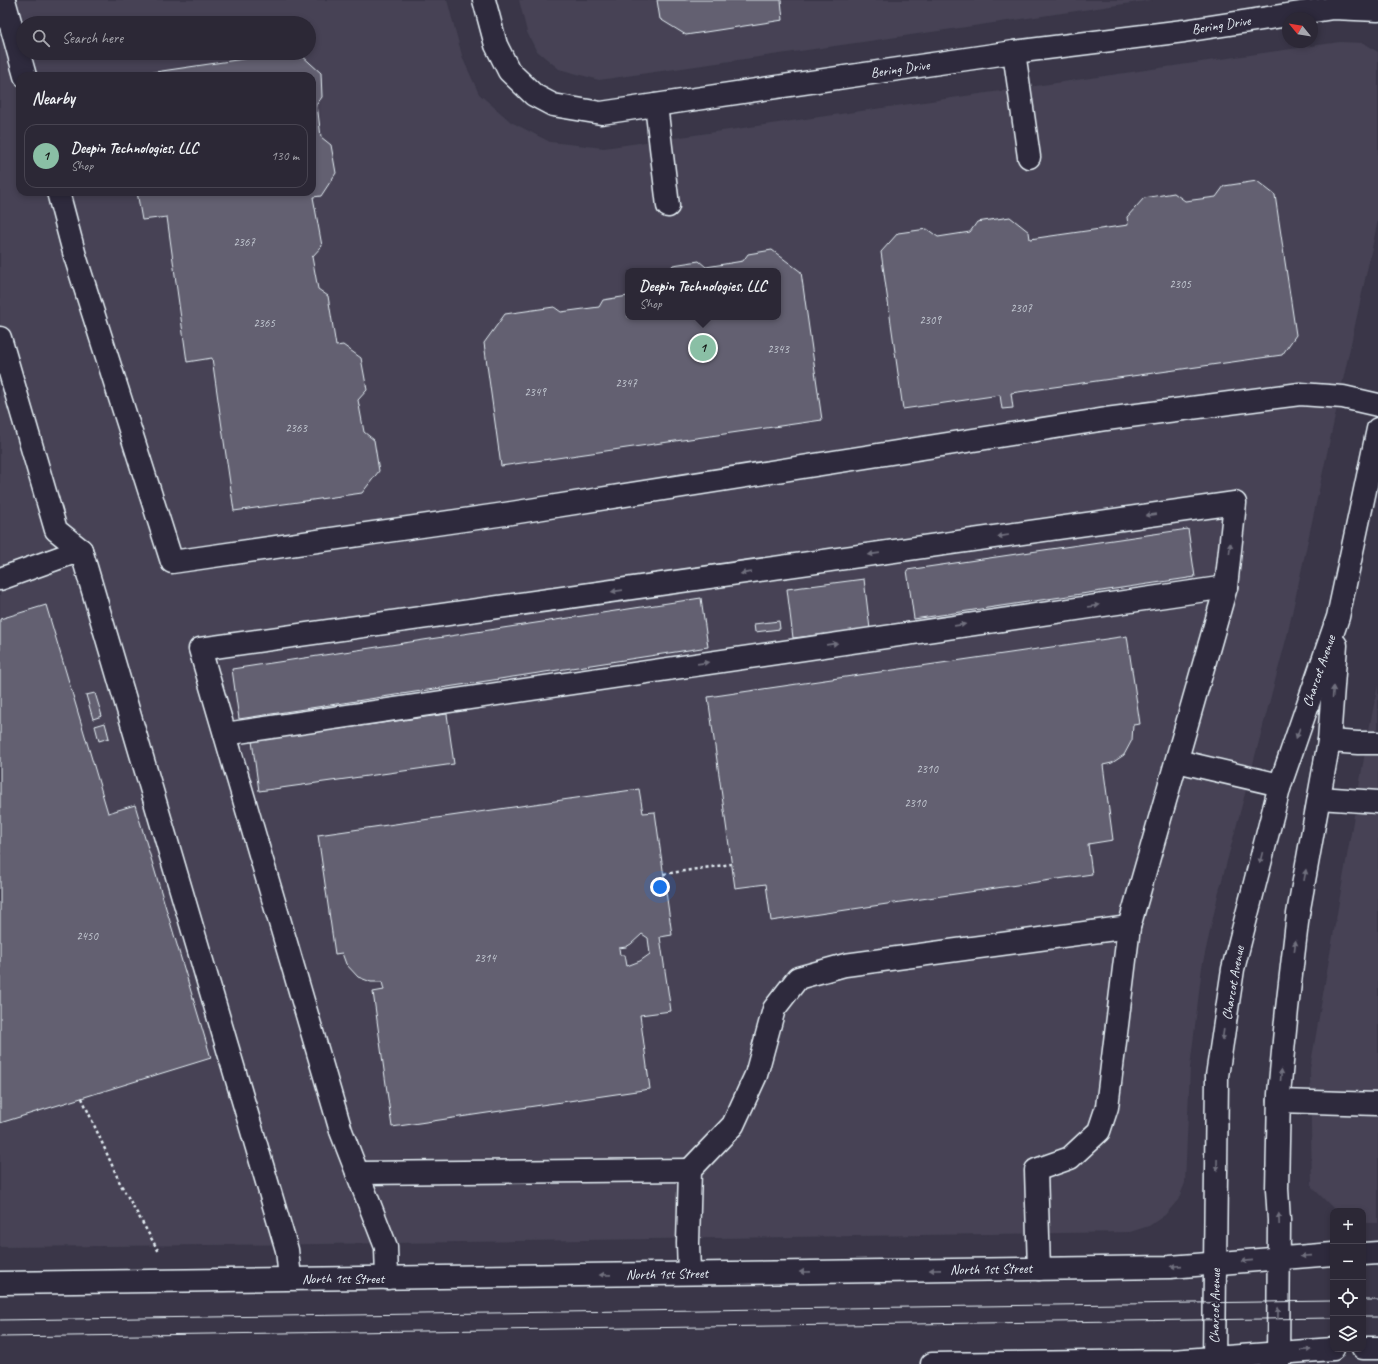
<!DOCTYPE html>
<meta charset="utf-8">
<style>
body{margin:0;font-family:Caveat,sans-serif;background:#34303e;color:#f1f3f6}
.controls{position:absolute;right:12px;bottom:12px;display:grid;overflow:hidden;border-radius:8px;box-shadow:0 2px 6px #0003}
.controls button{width:36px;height:36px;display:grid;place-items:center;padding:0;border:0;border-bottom:1px solid #484451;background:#2c2836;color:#f1f3f6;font:20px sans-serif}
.compass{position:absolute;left:1282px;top:12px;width:36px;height:36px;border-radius:50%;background:#2c2836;box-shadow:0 2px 6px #0003;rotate:300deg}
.you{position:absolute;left:660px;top:887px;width:14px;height:14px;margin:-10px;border:3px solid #fff;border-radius:50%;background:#1a73e8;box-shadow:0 0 0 6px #1a73e833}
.badge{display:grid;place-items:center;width:26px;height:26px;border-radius:50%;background:#8abfa5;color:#111;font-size:13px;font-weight:700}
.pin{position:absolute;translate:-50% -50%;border:2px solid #fff;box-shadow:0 1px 4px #0006}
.popup{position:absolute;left:625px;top:268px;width:156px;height:52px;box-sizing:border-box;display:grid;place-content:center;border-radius:8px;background:#2c2836;filter:drop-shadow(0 1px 3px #0005);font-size:13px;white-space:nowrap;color:#a6a6ad}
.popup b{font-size:15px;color:#f1f3f6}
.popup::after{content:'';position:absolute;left:50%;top:100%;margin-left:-8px;border:8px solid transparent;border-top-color:#2c2836}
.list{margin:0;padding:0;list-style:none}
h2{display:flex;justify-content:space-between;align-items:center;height:52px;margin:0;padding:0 16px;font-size:17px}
h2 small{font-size:13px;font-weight:400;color:#a6a6ad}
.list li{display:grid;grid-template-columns:26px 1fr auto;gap:12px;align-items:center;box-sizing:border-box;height:64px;margin:0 8px 8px;padding:0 8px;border:1px solid #484451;border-radius:12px}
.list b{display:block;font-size:15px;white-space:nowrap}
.list p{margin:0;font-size:13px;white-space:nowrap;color:#a6a6ad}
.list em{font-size:13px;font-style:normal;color:#a6a6ad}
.icon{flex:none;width:22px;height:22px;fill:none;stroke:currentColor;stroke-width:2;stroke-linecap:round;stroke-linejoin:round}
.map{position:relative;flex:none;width:1378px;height:1364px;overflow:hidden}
.search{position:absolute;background:#2c2836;box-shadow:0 2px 6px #0003;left:16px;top:16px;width:300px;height:44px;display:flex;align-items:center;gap:10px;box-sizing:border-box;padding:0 14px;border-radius:22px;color:#a6a6ad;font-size:15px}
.panel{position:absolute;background:#2c2836;box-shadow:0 2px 6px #0003;left:16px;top:72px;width:300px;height:124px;border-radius:12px}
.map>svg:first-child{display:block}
</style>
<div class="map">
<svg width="1378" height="1364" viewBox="0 0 1378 1364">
<rect width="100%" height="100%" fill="#3a3648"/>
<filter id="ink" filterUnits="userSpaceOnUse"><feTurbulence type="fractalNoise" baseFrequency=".025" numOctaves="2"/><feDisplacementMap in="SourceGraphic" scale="8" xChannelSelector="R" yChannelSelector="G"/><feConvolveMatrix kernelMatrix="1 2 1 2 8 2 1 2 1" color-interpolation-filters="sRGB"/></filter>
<g filter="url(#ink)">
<g fill="#464354" fill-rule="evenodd">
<path d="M0 0H447L463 59 479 94 511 122 550 142 604 148 1340 42 1364 43 1378 52V220L1287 636 1218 895 1202 967 1190 1068 1185 1183 1178 1200 1165 1215 1149 1226 1130 1232 322 1244 0 1247ZM23 23H309V53H23ZM20 76H312V192H20ZM628 271H778V317H628Z"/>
<path d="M519 0H1152L599 80 559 69 536 50 527 32Z"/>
<path d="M1378 685V1223H1363V1211H1336L1312 1187 1310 1069 1368 735Z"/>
</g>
<g fill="#636171" stroke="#e8f1f8" fill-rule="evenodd">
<path d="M657 0H781L783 20 686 35 660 19Z"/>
<path d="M284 53H299L321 73 322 97 317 104 321 137 331 145 336 173 321 196 313 197 322 246 312 257 318 289 328 296 336 346 343 345 361 358 367 390 358 400 364 432 374 440 379 471 362 493 234 511 212 358 187 362 167 217 142 220 137 192H312V76H128Z"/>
<path d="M1257 181 1275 195 1296 335 1282 355 1011 393 1013 408 1002 409 1000 395 903 409 881 252 898 233 927 229 938 237 970 232 977 222 1010 217 1029 232 1030 239 1128 225 1127 217 1144 198 1174 193 1185 201 1216 197 1224 186Z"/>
<path d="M772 250 801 272 822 420 501 466 484 343 505 314 554 307 561 312 599 307 603 300 628 296V317H778V271H669L673 265 699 261 706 267 743 261 748 254Z"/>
<path d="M1188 529 1195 577 914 619 907 570Z"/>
<path d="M864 579 870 629 793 638 787 589Z"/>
<path d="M701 598 708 647 239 719 232 669Z"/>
<path d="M46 605 108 813 135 805 211 1058 0 1123V619Z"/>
<path d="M779 621 780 629 755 632 754 624Z"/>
<path d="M1127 636 1140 724 1133 725 1132 740 1124 755 1112 763 1103 765 1113 840 1088 844 1092 874 771 921 766 884 735 888 708 697Z"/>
<path d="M95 693 102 716 93 719 86 695Z"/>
<path d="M447 714 454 764 259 791 252 741Z"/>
<path d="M105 723 109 738 99 741 95 726Z"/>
<path d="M639 789 643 813 655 812 672 935 660 937 671 1011 640 1015 650 1089 392 1127 373 992 384 990 382 982H371L358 977 346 964 342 953 335 954 318 835ZM642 934 648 938 650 954 640 961 627 966 625 955H620L619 948 626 947 631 944Z"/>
</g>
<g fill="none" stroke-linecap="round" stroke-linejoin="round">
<defs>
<g id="minor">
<path d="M4 0 25 76"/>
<path d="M484 0 496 45 509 71 534 95 553 105 601 113 1014 52 1184 31 1333 8 1378 10"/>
<path d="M1014 52 1029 157"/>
<path d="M656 105 668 206"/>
<path d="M58 192 75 256 172 562 505 514 1106 419 1300 394 1343 397 1378 405"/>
<path d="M0 338 56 530 81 550 287 1250 290 1278"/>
<path d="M0 579 81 550"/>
<path d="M225 734 1226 587"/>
<path d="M1329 741 1358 743H1378"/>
<path d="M1177 761 1280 785"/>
<path d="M1319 798 1378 802"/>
<path d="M1279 1101 1378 1104"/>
<path d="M357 1173 690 1170"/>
<path d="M689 1273 688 1243 690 1170 733 1125 756 1075 774 1009 798 978 845 965 1129 927"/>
<path d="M387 1278 386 1247 341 1131 200 649 1235 503 1226 587 1129 927 1107 1107 1099 1131 1070 1158 1036 1170 1039 1269"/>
</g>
<g id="major">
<path d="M1363 1254 1378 1253"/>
<path d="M0 1283 1170 1267 1333 1254"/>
<path d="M1363 1348H1378"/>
<path d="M932 1364 1172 1361 1333 1349"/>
<path d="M1214 1364 1217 1076 1233 969 1280 785 1338 617 1378 429"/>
<path d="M1278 1364 1279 1220 1277 1189 1279 1094 1287 1009 1298 914 1329 741 1336 645"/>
</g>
</defs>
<use href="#minor" stroke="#e8f1f8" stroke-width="25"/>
<use href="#major" stroke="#e8f1f8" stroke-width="25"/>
<g stroke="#e8f1f8" stroke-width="2.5" stroke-dasharray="3 3" stroke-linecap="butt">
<path d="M664 874 731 864"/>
<path d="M82 1098 120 1183 159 1252"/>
</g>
<use href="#minor" stroke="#2f2a3d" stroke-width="22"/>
<use href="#major" stroke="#2f2a3d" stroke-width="22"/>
<g stroke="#e8f1f8" stroke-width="1">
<path d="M1363 1300H1378"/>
<path d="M1363 1317H1378"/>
<path d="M0 1320 1333 1301"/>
<path d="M0 1337 1333 1318"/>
</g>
</g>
<defs><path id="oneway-solid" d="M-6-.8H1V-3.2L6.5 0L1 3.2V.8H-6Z"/></defs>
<g fill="#70707e">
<use href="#oneway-solid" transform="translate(1151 515) rotate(172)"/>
<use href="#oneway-solid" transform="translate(1003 536) rotate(171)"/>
<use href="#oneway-solid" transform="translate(1230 548) rotate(-84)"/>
<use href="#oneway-solid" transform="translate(874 554) rotate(172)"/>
<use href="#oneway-solid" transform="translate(746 573) rotate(172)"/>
<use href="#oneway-solid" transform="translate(617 591) rotate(172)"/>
<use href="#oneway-solid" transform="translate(1094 606) rotate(-8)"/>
<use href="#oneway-solid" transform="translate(960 625) rotate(-8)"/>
<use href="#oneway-solid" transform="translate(832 644) rotate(-8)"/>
<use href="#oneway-solid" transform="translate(703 663) rotate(-8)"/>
<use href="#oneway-solid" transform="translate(1333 692) rotate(-86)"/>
<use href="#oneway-solid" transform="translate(1298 733) rotate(109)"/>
<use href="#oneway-solid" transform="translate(1261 858) rotate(104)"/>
<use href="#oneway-solid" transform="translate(1305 875) rotate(-80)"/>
<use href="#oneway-solid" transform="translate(1295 946) rotate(-83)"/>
<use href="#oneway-solid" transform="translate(1223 1035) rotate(98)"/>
<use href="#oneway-solid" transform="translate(1281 1075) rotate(-85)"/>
<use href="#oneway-solid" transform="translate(1217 1165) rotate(91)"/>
<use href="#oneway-solid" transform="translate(1279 1219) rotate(-92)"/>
<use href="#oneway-solid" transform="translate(1306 1256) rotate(176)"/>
<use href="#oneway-solid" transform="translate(1247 1261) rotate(174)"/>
<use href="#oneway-solid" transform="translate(1176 1266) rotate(176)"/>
<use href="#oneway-solid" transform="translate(935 1270) rotate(179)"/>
<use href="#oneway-solid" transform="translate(805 1272) rotate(179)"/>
<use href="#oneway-solid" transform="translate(605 1275) rotate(179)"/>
<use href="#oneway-solid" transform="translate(1278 1313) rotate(-89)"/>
<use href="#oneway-solid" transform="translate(1306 1350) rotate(-4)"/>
</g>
</g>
<g text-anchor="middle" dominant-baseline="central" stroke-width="4" stroke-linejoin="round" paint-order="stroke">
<g font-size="12" fill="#c7cdd6">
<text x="244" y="242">2367</text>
<text x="1180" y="284">2305</text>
<text x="1021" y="308">2307</text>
<text x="930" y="320">2309</text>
<text x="264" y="323">2365</text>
<text x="778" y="349">2343</text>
<text x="626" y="383">2347</text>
<text x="535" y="392">2349</text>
<text x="296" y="428">2363</text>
<text x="927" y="769">2310</text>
<text x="915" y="803">2310</text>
<text x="87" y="936">2450</text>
<text x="485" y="958">2314</text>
</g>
<g font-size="14" fill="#e8f1f8" stroke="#2f2a3d">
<text transform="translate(1221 25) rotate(-9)">Bering Drive</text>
<text transform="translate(900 69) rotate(-8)">Bering Drive</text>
<text transform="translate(1319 671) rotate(-71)">Charcot Avenue</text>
<text transform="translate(1233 983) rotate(-80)">Charcot Avenue</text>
<text transform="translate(991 1269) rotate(-1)">North 1st Street</text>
<text transform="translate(667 1274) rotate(-1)">North 1st Street</text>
<text x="343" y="1278">North 1st Street</text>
<text transform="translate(1215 1306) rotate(-89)">Charcot Avenue</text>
</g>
</g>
</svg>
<div class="controls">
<button>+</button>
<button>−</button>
<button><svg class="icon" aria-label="locate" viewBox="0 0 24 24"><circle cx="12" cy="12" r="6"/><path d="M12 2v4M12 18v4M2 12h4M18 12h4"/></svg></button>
<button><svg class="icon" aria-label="layers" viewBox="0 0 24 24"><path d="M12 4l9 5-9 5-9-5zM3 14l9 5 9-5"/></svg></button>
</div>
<svg class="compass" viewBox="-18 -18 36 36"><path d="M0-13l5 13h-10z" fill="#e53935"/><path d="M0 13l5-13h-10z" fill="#a6a6ad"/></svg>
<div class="you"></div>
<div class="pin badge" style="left:703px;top:348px">1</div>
<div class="popup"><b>Deepin Technologies, LLC</b>Shop</div>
<div class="search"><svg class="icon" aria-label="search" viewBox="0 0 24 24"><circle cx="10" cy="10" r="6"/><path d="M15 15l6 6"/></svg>Search here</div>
<section class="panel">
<h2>Nearby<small></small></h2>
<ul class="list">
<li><span class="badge">1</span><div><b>Deepin Technologies, LLC</b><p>Shop</p></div><em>130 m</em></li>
</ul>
</section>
</div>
